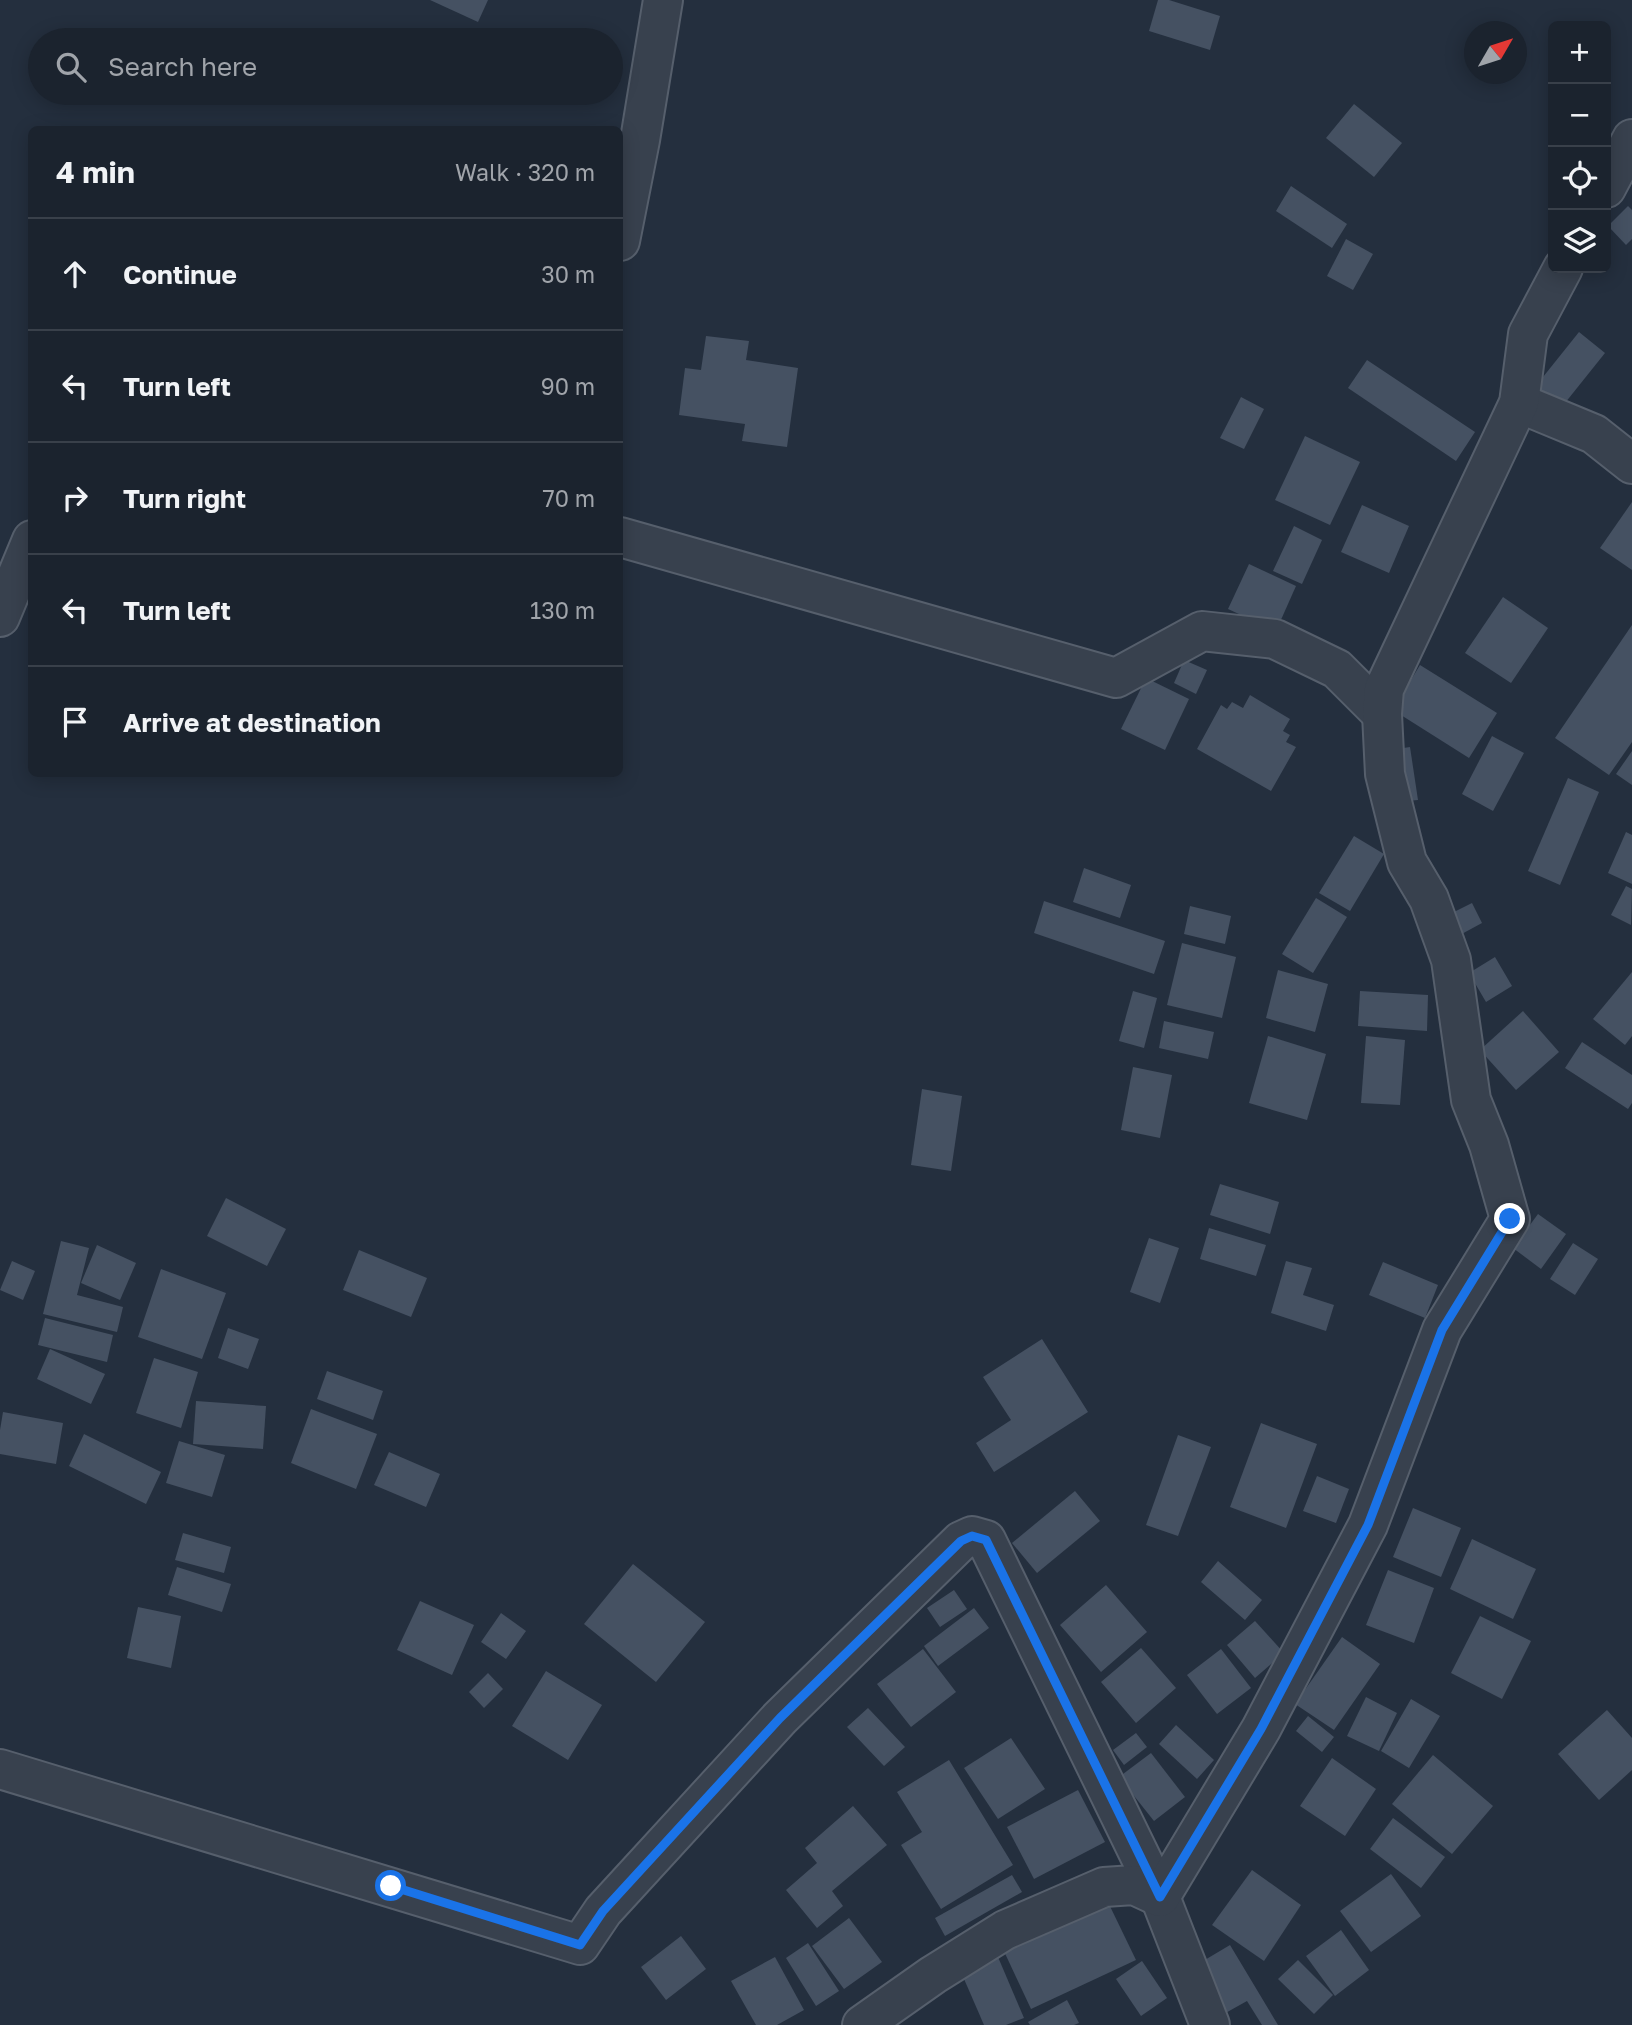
<!DOCTYPE html>
<meta charset="utf-8">
<style>
body{margin:0;font-family:"Golos Text",sans-serif;background:#242b36;color:#f1f3f6}
.controls{position:absolute;right:21px;top:21px;display:grid;overflow:hidden;border-radius:10px;box-shadow:0 4px 18px #0003}
.controls button{width:63px;height:63px;display:grid;place-items:center;padding:0;border:0;border-bottom:2px solid #39404a;background:#1b232e;color:#f1f3f6;font:35px sans-serif}
.compass{position:absolute;left:1464px;top:21px;width:63px;height:63px;border-radius:50%;background:#1b232e;box-shadow:0 4px 18px #0003;rotate:51deg}
.stop{position:absolute;width:21px;height:21px;margin:-16px;border:5px solid #1a73e8;border-radius:50%;background:#fff}
.stop.end{background:#1a73e8;border-color:#fff;box-shadow:0 2px 7px #0008}
.list{margin:0;padding:0;list-style:none}
h2{display:flex;justify-content:space-between;align-items:center;height:91px;margin:0;padding:0 28px;font-size:30px}
h2 small{font-size:23px;font-weight:400;color:#a0a4aa}
.list li{display:grid;grid-template-columns:46px 1fr auto;gap:21px;align-items:center;box-sizing:border-box;height:112px;padding:0 28px;border-top:2px solid #39404a}
.list b{display:block;font-size:26px;white-space:nowrap}
.list em{font-size:23px;font-style:normal;color:#a0a4aa}
.icon{flex:none;width:38px;height:38px;fill:none;stroke:currentColor;stroke-width:2;stroke-linecap:round;stroke-linejoin:round}
.map{position:relative;flex:none;width:1632px;height:2025px;overflow:hidden}
.search{position:absolute;background:#1b232e;box-shadow:0 4px 18px #0003;left:28px;top:28px;width:595px;height:77px;display:flex;align-items:center;gap:18px;box-sizing:border-box;padding:0 24px;border-radius:38px;color:#a0a4aa;font-size:26px}
.panel{position:absolute;background:#1b232e;box-shadow:0 4px 18px #0003;left:28px;top:126px;width:595px;height:651px;border-radius:10px}
.map>svg:first-child{display:block}
</style>
<div class="map">
<svg width="1632" height="2025" viewBox="0 0 1632 2025">
<rect width="100%" height="100%" fill="#242f3e"/>
<g fill="#455162">
<path d="M430 0H488L478 22Z"/>
<path d="M1158 0H1169L1220 16 1210 50 1149 31Z"/>
<path d="M1354 104 1402 143 1374 177 1326 138Z"/>
<path d="M1291 186 1347 224 1332 248 1276 211Z"/>
<path d="M1628 206 1632 210V239L1626 245 1608 226Z"/>
<path d="M1346 239 1373 254 1353 290 1327 276Z"/>
<path d="M1579 332 1605 353 1561 408 1535 387Z"/>
<path d="M706 336 749 341 746 360 798 368 787 447 742 441 745 424 679 415 685 368 701 370Z"/>
<path d="M1367 360 1475 432 1456 461 1348 388Z"/>
<path d="M1241 397 1264 409 1244 449 1220 438Z"/>
<path d="M1305 436 1360 462 1330 525 1275 500Z"/>
<path d="M1632 502V570L1600 548Z"/>
<path d="M1362 505 1409 526 1389 573 1341 552Z"/>
<path d="M1294 526 1322 540 1302 584 1273 571Z"/>
<path d="M1249 564 1296 586 1276 631 1228 609Z"/>
<path d="M1503 597 1548 628 1511 683 1465 653Z"/>
<path d="M1632 625V742L1609 775 1555 738Z"/>
<path d="M1184 660 1207 670 1196 694 1174 683Z"/>
<path d="M1420 665 1497 713 1469 758 1393 710Z"/>
<path d="M1146 678 1189 699 1165 750 1121 729Z"/>
<path d="M1250 695 1290 719 1283 731 1290 735 1286 742 1296 747 1271 791 1197 749 1221 705 1227 709 1232 702 1243 708Z"/>
<path d="M1492 736 1524 753 1493 811 1462 794Z"/>
<path d="M1410 747 1418 800 1396 802 1390 750Z"/>
<path d="M1632 751V785L1616 774Z"/>
<path d="M1568 778 1599 792 1560 885 1528 871Z"/>
<path d="M1626 832 1632 835V884L1608 873Z"/>
<path d="M1354 836 1384 854 1350 911 1319 893Z"/>
<path d="M1084 868 1131 885 1120 918 1073 902Z"/>
<path d="M1626 886 1632 889 1631 925 1611 915Z"/>
<path d="M1316 898 1347 917 1313 973 1282 954Z"/>
<path d="M1044 901 1165 941 1154 974 1034 933Z"/>
<path d="M1472 903 1482 923 1458 936 1448 915Z"/>
<path d="M1190 906 1231 916 1225 944 1184 934Z"/>
<path d="M1182 943 1236 957 1222 1018 1167 1005Z"/>
<path d="M1495 957 1512 986 1486 1002 1469 973Z"/>
<path d="M1278 970 1328 984 1315 1032 1266 1018Z"/>
<path d="M1632 972V1036L1625 1045 1593 1019Z"/>
<path d="M1133 991 1157 998 1144 1048 1119 1041Z"/>
<path d="M1360 991 1428 995 1427 1031 1358 1026Z"/>
<path d="M1523 1011 1559 1052 1516 1090 1480 1050Z"/>
<path d="M1164 1021 1214 1032 1208 1059 1159 1048Z"/>
<path d="M1268 1036 1326 1054 1307 1120 1249 1103Z"/>
<path d="M1366 1036 1405 1040 1400 1105 1361 1103Z"/>
<path d="M1582 1042 1632 1075V1103L1628 1109 1565 1068Z"/>
<path d="M1133 1067 1172 1075 1160 1138 1121 1130Z"/>
<path d="M922 1089 962 1096 951 1171 911 1165Z"/>
<path d="M1220 1184 1279 1202 1270 1234 1210 1215Z"/>
<path d="M226 1198 286 1229 267 1266 207 1236Z"/>
<path d="M1538 1214 1566 1234 1541 1269 1513 1248Z"/>
<path d="M1209 1228 1266 1245 1256 1276 1200 1259Z"/>
<path d="M1149 1238 1179 1248 1160 1303 1130 1292Z"/>
<path d="M61 1241 89 1248 77 1295 123 1307 117 1332 43 1314Z"/>
<path d="M1573 1243 1598 1259 1575 1295 1550 1279Z"/>
<path d="M97 1245 136 1263 120 1300 81 1283Z"/>
<path d="M359 1250 427 1278 411 1317 343 1290Z"/>
<path d="M12 1261 35 1271 23 1300 0 1290Z"/>
<path d="M1286 1261 1312 1268 1303 1295 1334 1305 1326 1331 1271 1313Z"/>
<path d="M1383 1262 1438 1285 1425 1318 1369 1295Z"/>
<path d="M161 1269 226 1293 202 1359 138 1337Z"/>
<path d="M45 1318 113 1335 107 1362 38 1345Z"/>
<path d="M228 1328 259 1339 248 1369 218 1358Z"/>
<path d="M1042 1339 1088 1412 994 1472 976 1443 1011 1420 983 1377Z"/>
<path d="M50 1349 105 1374 91 1404 37 1379Z"/>
<path d="M154 1358 198 1372 181 1428 136 1413Z"/>
<path d="M327 1371 383 1391 373 1420 317 1399Z"/>
<path d="M196 1401 266 1406 263 1449 193 1444Z"/>
<path d="M311 1409 377 1434 356 1489 291 1463Z"/>
<path d="M3 1412 63 1423 56 1464 0 1454V1430Z"/>
<path d="M1261 1423 1317 1444 1286 1528 1230 1507Z"/>
<path d="M84 1434 161 1472 146 1504 69 1466Z"/>
<path d="M1178 1435 1211 1447 1178 1536 1146 1525Z"/>
<path d="M179 1441 225 1455 212 1497 166 1483Z"/>
<path d="M389 1452 440 1474 426 1507 374 1485Z"/>
<path d="M1317 1476 1349 1489 1336 1523 1303 1511Z"/>
<path d="M1075 1491 1100 1521 1037 1573 1012 1543Z"/>
<path d="M1413 1508 1461 1528 1441 1577 1393 1557Z"/>
<path d="M183 1533 231 1547 224 1573 175 1560Z"/>
<path d="M1472 1539 1536 1569 1513 1619 1450 1589Z"/>
<path d="M1218 1561 1262 1600 1245 1620 1201 1582Z"/>
<path d="M633 1564 705 1622 656 1682 584 1624Z"/>
<path d="M177 1567 231 1584 222 1612 168 1595Z"/>
<path d="M1388 1570 1434 1588 1414 1643 1366 1625Z"/>
<path d="M1106 1585 1147 1632 1101 1672 1060 1625Z"/>
<path d="M954 1590 967 1609 940 1627 927 1608Z"/>
<path d="M420 1601 474 1625 452 1675 397 1650Z"/>
<path d="M138 1607 181 1616 171 1668 127 1658Z"/>
<path d="M974 1608 989 1628 938 1666 924 1646Z"/>
<path d="M501 1613 526 1631 506 1659 481 1642Z"/>
<path d="M1480 1616 1531 1641 1502 1699 1451 1673Z"/>
<path d="M1255 1621 1284 1653 1255 1678 1227 1645Z"/>
<path d="M1342 1637 1380 1664 1334 1730 1295 1704Z"/>
<path d="M1141 1648 1176 1688 1136 1723 1101 1682Z"/>
<path d="M923 1649 956 1692 911 1727 877 1684Z"/>
<path d="M1221 1649 1251 1688 1217 1714 1187 1675Z"/>
<path d="M546 1671 602 1705 568 1760 512 1726Z"/>
<path d="M488 1673 503 1689 484 1708 469 1692Z"/>
<path d="M1366 1697 1397 1713 1379 1751 1347 1736Z"/>
<path d="M1411 1699 1440 1716 1409 1768 1381 1751Z"/>
<path d="M868 1708 905 1747 884 1766 847 1727Z"/>
<path d="M1607 1710 1632 1738V1770L1599 1800 1558 1754Z"/>
<path d="M1308 1716 1334 1737 1322 1752 1296 1731Z"/>
<path d="M1176 1725 1214 1760 1197 1779 1159 1744Z"/>
<path d="M1136 1733 1147 1747 1124 1765 1113 1750Z"/>
<path d="M1011 1738 1045 1789 998 1819 964 1768Z"/>
<path d="M1151 1753 1185 1797 1154 1821 1119 1777Z"/>
<path d="M1433 1755 1493 1806 1452 1854 1392 1804Z"/>
<path d="M1332 1758 1376 1789 1345 1836 1300 1806Z"/>
<path d="M949 1760 1013 1865 941 1909 901 1845 922 1832 897 1792Z"/>
<path d="M1078 1790 1105 1842 1034 1879 1007 1827Z"/>
<path d="M853 1806 887 1845 832 1891 843 1906 817 1928 786 1890 817 1863 805 1848Z"/>
<path d="M1393 1818 1445 1857 1421 1888 1370 1849Z"/>
<path d="M1252 1870 1301 1905 1264 1961 1212 1925Z"/>
<path d="M1391 1874 1421 1916 1371 1952 1340 1911Z"/>
<path d="M1012 1875 1022 1892 945 1936 935 1918Z"/>
<path d="M1106 1898 1136 1960 1031 2009 1002 1947Z"/>
<path d="M849 1918 882 1962 844 1989 812 1946Z"/>
<path d="M1341 1930 1369 1970 1335 1996 1306 1956Z"/>
<path d="M681 1936 706 1969 666 2000 641 1967Z"/>
<path d="M808 1943 839 1991 816 2006 786 1958Z"/>
<path d="M1230 1945 1278 2025H1262L1247 2001 1222 2015 1193 1967Z"/>
<path d="M775 1957 804 2010 777 2025H756L731 1981Z"/>
<path d="M998 1957 1024 2018 1006 2025H984L961 1972Z"/>
<path d="M1298 1960 1333 1995 1314 2014 1278 1979Z"/>
<path d="M1142 1961 1167 1998 1141 2016 1116 1979Z"/>
<path d="M1067 2000 1079 2023 1074 2025H1030L1028 2022Z"/>
</g>
<g fill="none" stroke-linecap="round" stroke-linejoin="round">
<defs>
<g id="minor">
<path d="M1606 188 1632 139"/>
<path d="M620 241 640 140 663 0"/>
<path d="M1519 403 1594 434 1632 464"/>
<path d="M620 537 1116 678 1202 631 1275 639 1337 669 1382 714"/>
<path d="M0 617 32 540"/>
<path d="M0 1769 580 1945 603 1911 780 1718 961 1541 972 1536 986 1540 1160 1897 1210 2025"/>
<path d="M862 2025 933 1975 1005 1930 1058 1907 1104 1887 1134 1885 1160 1897 1261 1729 1368 1525 1442 1330 1510 1219 1489 1145 1471 1100 1451 960 1429 899 1407 862 1385 774 1382 714 1384 689 1519 403 1528 334 1563 268"/>
</g>
</defs>
<use href="#minor" stroke="#565f6c" stroke-width="42"/>
<use href="#minor" stroke="#38414e" stroke-width="38"/>
</g>
<g fill="none" stroke-linecap="round" stroke-linejoin="round">
<path stroke="#1a73e8" stroke-width="9" d="M391 1886 580 1945 603 1911 780 1718 961 1541 972 1536 986 1540 1160 1897 1261 1729 1368 1525 1442 1330 1510 1219"/>
</g>
</svg>
<div class="controls">
<button>+</button>
<button>−</button>
<button><svg class="icon" aria-label="locate" viewBox="0 0 24 24"><circle cx="12" cy="12" r="6"/><path d="M12 2v4M12 18v4M2 12h4M18 12h4"/></svg></button>
<button><svg class="icon" aria-label="layers" viewBox="0 0 24 24"><path d="M12 4l9 5-9 5-9-5zM3 14l9 5 9-5"/></svg></button>
</div>
<svg class="compass" viewBox="-18 -18 36 36"><path d="M0-13l5 13h-10z" fill="#e53935"/><path d="M0 13l5-13h-10z" fill="#a0a4aa"/></svg>
<div class="stop" style="left:391px;top:1886px"></div>
<div class="stop end" style="left:1510px;top:1219px"></div>
<div class="search"><svg class="icon" aria-label="search" viewBox="0 0 24 24"><circle cx="10" cy="10" r="6"/><path d="M15 15l6 6"/></svg>Search here</div>
<section class="panel">
<h2>4 min<small>Walk · 320 m</small></h2>
<ul class="list">
<li><svg class="icon" aria-label="ahead" viewBox="0 0 24 24"><path d="M12 20V5M6 11l6-6 6 6"/></svg><div><b>Continue</b></div><em>30 m</em></li>
<li><svg class="icon" aria-label="left" viewBox="0 0 24 24"><path d="M17 20v-9H6M10 6l-5 5 5 5"/></svg><div><b>Turn left</b></div><em>90 m</em></li>
<li><svg class="icon" aria-label="right" viewBox="0 0 24 24"><path d="M7 20v-9h11M14 6l5 5-5 5"/></svg><div><b>Turn right</b></div><em>70 m</em></li>
<li><svg class="icon" aria-label="left" viewBox="0 0 24 24"><path d="M17 20v-9H6M10 6l-5 5 5 5"/></svg><div><b>Turn left</b></div><em>130 m</em></li>
<li><svg class="icon" aria-label="arrive" viewBox="0 0 24 24"><path d="M6 21V4h12l-3 4 3 4H6"/></svg><div><b>Arrive at destination</b></div></li>
</ul>
</section>
</div>
